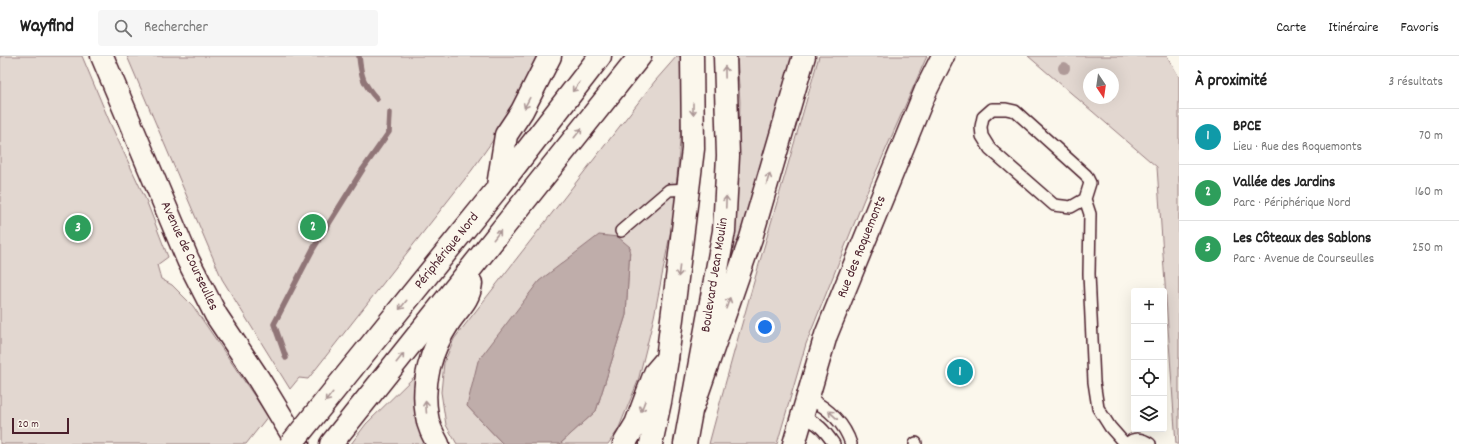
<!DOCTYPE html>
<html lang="fr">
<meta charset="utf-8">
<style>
body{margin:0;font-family:Dekko,sans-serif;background:#f6f6f6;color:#222}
.controls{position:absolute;right:12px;bottom:12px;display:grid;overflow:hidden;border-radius:4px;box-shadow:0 4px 16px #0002}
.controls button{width:36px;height:36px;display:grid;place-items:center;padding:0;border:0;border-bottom:1px solid #e0e0e0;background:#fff;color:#222;font:20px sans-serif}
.compass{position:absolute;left:1083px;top:12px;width:36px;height:36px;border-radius:50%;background:#fff;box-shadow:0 4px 16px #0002;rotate:167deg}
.scale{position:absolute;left:12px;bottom:10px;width:57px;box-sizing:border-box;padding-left:4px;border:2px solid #4a1f2b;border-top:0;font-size:11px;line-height:14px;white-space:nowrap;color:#4a1f2b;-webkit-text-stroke:3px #fbf7ec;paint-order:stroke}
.you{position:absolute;left:765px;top:271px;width:14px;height:14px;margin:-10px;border:3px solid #fff;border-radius:50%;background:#1a73e8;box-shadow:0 0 0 6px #1a73e833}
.badge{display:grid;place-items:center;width:26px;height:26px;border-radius:50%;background:#d93025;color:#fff;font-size:13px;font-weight:700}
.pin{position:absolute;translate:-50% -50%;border:2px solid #fff;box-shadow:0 1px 4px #0006}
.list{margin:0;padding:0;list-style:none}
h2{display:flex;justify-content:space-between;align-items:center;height:52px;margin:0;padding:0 16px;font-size:17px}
h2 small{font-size:13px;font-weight:400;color:#767676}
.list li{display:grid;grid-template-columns:26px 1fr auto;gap:12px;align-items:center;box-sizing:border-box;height:56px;padding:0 16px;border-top:1px solid #e0e0e0}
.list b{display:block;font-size:15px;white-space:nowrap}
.list p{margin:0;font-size:13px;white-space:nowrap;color:#767676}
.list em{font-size:13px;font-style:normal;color:#767676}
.icon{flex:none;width:22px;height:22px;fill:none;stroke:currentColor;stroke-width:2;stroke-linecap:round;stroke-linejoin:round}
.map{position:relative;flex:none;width:1179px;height:388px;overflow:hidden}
header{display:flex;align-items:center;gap:24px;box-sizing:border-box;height:56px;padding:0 20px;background:#fff;border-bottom:1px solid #e0e0e0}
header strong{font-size:19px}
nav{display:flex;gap:22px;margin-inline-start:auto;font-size:14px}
.search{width:280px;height:36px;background:#f6f6f6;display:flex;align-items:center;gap:10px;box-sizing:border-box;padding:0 14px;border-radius:4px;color:#767676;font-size:15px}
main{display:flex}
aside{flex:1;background:#fff}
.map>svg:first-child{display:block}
</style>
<header>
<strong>Wayfind</strong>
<div class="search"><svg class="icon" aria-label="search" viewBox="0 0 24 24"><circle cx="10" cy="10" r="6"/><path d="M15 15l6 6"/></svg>Rechercher</div>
<nav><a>Carte</a><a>Itinéraire</a><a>Favoris</a></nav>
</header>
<main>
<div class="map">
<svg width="1179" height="388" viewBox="0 0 1179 388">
<rect width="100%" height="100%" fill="#fbf7ec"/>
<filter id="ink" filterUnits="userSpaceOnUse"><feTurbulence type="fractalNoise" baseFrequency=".025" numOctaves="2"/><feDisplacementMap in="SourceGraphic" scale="8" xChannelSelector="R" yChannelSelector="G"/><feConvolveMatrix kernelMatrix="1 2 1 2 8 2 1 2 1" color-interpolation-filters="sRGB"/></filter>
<g filter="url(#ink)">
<g fill="#e2d7d0" stroke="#967b7e" fill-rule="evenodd">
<path d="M0 0H82L111 69 146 144 168 201 157 209 161 223 172 229 193 250 268 360 246 388H0Z"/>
<path d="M127 0H544L517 50 472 114 308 323 299 322 290 333 222 223Z"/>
<path d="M677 0H685L680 85 674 158 654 261 638 325 618 374 608 388H560L596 355 626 259 630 191 467 350 503 388H457L446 369 441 336 444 307 454 283 655 25Z"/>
<path d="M737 0H792L763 111 722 245 737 145 740 46Z"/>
<path d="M819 0H927L864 143 806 288 777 388H709C743 258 783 129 819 0Z"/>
<path d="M1028 0H1167L1179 21V388H1176L1157 111ZM1089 18H1113V42H1089Z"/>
<path d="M418 317 430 388H351L366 368Z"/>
</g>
<path fill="#bfadaa" stroke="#907477" d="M599 179 618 181 630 191 626 259 596 355 560 388H503L467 350 478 305 539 225Z"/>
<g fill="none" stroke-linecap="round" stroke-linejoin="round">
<g stroke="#907477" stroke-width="5.5">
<path d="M359 0C361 20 363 28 377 43"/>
<path d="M286 302 274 268 313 193 363 113 389 76 390 57"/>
</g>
<defs>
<g id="lane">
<path d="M1085 143 1071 151 1054 149 990 93 982 80 981 71 983 61 992 53H1006L1015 55 1086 119 1090 127 1085 143 1090 158 1089 218 1094 326 1098 352 1110 371 1125 388"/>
<path d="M621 175 669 134 689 133"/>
<path d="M808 342C828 352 844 366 851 388"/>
<path d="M802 361C818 366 825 375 834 388"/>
<path d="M915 388 916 387"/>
<path d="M1127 388C1134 381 1142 382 1150 388"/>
</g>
<path id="street" d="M794 388 826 279 926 34 943 0"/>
<g id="secondary">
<path d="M102 0 188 204 216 259 258 322 298 388"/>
<path d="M651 388 660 346 667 303 693 93 692 0"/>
<path d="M685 388 724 175 728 100 725 0"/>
</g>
<g id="highway">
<path d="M498 130 506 79 522 55 550 0"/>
<path d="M353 311 498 132 600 0"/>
<path d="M693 350 751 182 804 0"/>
<path d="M331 388 640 0"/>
<path d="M438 388C433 379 428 370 427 360 421 327 431 293 449 266 458 252 469 245 471 227"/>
<path d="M624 388 636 368 655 317 667 303"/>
</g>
</defs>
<use href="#lane" stroke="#4a1f2b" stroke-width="14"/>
<use href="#street" stroke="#4a1f2b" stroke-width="25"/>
<use href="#secondary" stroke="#4a1f2b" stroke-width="25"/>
<use href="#highway" stroke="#4a1f2b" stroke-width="25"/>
<use href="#lane" stroke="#fbf7ec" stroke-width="11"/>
<use href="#street" stroke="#fbf7ec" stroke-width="22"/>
<use href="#secondary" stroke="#fbf7ec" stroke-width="22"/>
<use href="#highway" stroke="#fbf7ec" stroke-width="22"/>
<defs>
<path id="highway-bridge" d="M291 388 353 311"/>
</defs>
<use href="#highway-bridge" stroke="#4a1f2b" stroke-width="25" stroke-linecap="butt"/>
<use href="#highway-bridge" stroke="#fbf7ec" stroke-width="22"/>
</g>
<circle fill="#af9a98" cx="1064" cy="12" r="6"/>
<defs><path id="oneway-shaft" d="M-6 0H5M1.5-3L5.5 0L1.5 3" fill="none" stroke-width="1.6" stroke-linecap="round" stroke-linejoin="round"/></defs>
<g stroke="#ab9695">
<use href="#oneway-shaft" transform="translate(725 16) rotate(-91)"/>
<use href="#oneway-shaft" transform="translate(576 31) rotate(128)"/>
<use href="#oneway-shaft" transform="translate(527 47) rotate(118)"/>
<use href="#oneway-shaft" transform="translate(693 53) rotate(90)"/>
<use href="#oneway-shaft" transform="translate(578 77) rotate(-51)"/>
<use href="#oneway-shaft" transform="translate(768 123) rotate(-74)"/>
<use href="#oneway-shaft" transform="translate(726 146) rotate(-88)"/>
<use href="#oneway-shaft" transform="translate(497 179) rotate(-52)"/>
<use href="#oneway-shaft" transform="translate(679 215) rotate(97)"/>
<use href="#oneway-shaft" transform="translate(728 247) rotate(-71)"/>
<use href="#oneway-shaft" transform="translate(403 249) rotate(129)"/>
<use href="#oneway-shaft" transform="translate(400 302) rotate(-51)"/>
<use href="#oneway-shaft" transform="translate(329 341) rotate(129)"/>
<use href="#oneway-shaft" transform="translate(643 350) rotate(111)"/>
<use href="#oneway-shaft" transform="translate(426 351) rotate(-94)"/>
<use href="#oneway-shaft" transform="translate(833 359) rotate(-137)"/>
</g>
</g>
<g text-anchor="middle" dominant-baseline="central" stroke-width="3.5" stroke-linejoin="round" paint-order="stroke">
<g font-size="14" fill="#4a1f2b" stroke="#fbf7ec">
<text transform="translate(862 191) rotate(-68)">Rue des Roquemonts</text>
<text transform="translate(447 195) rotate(-51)">Périphérique Nord</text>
<text transform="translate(189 200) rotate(65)">Avenue de Courseulles</text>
<text transform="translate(715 219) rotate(-81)">Boulevard Jean Moulin</text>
</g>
</g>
</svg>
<div class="controls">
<button>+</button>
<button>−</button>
<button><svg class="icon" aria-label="locate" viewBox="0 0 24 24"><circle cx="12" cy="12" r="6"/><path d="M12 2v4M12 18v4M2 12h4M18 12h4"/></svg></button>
<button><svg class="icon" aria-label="layers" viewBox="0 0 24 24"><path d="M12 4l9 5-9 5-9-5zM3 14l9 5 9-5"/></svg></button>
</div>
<svg class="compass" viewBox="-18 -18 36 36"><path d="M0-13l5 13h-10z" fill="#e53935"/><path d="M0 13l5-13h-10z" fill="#767676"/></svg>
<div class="scale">20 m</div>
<div class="you"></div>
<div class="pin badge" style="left:960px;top:316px;background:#0f9aa8">1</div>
<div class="pin badge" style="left:313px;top:171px;background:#2e9e5b">2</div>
<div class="pin badge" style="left:78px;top:172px;background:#2e9e5b">3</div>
</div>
<aside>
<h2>À proximité<small>3 résultats</small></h2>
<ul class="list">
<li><span class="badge" style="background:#0f9aa8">1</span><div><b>BPCE</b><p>Lieu · Rue des Roquemonts</p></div><em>70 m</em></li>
<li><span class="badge" style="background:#2e9e5b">2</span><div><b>Vallée des Jardins</b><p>Parc · Périphérique Nord</p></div><em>160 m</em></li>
<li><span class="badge" style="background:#2e9e5b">3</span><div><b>Les Côteaux des Sablons</b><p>Parc · Avenue de Courseulles</p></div><em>250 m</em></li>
</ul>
</aside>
</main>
